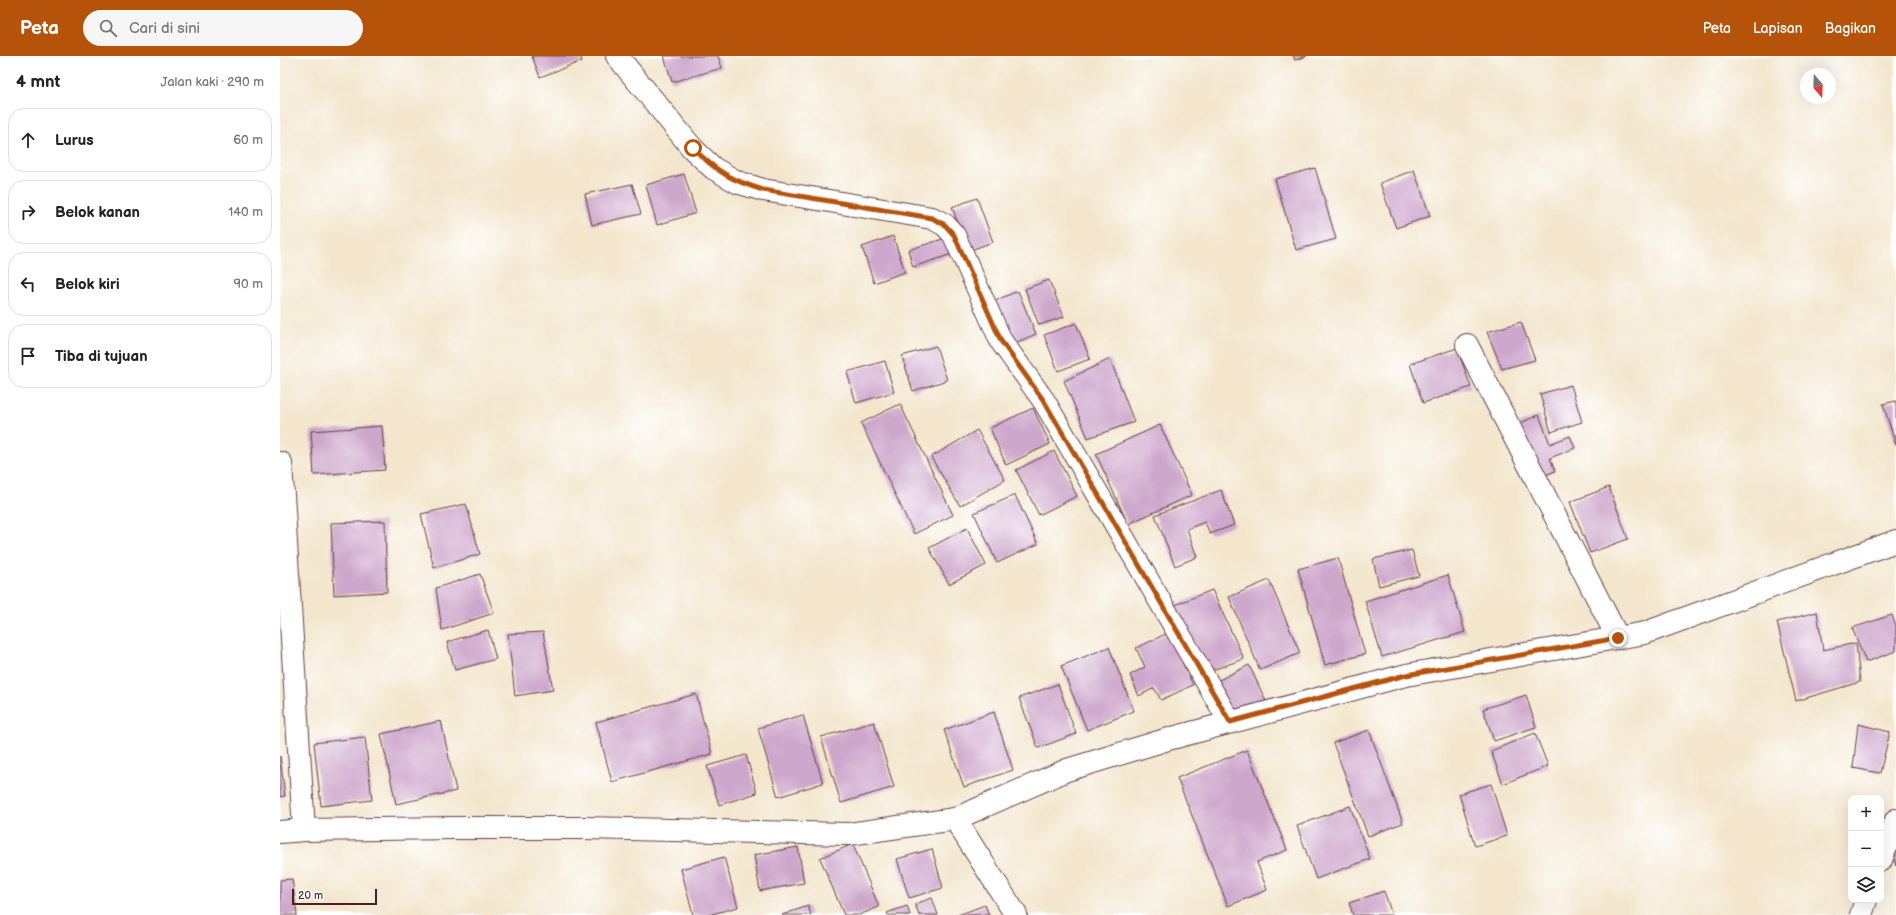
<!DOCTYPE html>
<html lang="id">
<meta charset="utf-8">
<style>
body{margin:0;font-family:"Balsamiq Sans",sans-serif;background:#f6f6f6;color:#222}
.controls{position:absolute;right:12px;bottom:12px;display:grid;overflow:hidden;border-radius:8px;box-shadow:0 4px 16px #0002}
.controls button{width:36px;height:36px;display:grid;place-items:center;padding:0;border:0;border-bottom:1px solid #e0e0e0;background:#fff;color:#222;font:20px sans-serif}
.compass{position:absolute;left:1520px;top:12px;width:36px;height:36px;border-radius:50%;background:#fff;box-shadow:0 4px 16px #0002;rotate:161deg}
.scale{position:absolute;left:12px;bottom:10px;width:85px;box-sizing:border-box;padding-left:4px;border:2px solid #4a1f2b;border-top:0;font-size:11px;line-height:14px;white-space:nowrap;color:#4a1f2b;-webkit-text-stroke:3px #fff;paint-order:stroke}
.stop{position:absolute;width:12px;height:12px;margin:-9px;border:3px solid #b45309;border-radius:50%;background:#fff}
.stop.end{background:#b45309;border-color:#fff;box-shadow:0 1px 4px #0008}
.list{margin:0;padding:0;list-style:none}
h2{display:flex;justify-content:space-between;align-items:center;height:52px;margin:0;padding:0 16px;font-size:17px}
h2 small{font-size:13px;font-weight:400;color:#767676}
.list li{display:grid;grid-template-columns:26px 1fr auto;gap:12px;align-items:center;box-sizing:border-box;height:64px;margin:0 8px 8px;padding:0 8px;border:1px solid #e0e0e0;border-radius:16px}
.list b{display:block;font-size:15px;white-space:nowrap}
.list em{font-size:13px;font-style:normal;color:#767676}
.icon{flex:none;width:22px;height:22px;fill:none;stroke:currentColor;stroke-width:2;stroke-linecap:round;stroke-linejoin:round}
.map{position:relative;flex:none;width:1616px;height:859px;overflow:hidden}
header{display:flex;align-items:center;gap:24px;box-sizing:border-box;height:56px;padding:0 20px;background:#b45309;color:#fff}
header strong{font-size:19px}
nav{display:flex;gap:22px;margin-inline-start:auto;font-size:14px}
.search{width:280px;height:36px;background:#f6f6f6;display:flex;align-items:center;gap:10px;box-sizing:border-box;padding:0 14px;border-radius:22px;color:#767676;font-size:15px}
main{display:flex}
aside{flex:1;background:#fff}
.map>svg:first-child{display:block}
</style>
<header>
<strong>Peta</strong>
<div class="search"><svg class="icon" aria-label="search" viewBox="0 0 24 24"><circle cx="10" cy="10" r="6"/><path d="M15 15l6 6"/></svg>Cari di sini</div>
<nav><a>Peta</a><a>Lapisan</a><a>Bagikan</a></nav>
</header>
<main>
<aside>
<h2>4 mnt<small>Jalan kaki · 290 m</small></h2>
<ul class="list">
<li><svg class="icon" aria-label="ahead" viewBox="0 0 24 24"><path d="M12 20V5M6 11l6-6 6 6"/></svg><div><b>Lurus</b></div><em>60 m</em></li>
<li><svg class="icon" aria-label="right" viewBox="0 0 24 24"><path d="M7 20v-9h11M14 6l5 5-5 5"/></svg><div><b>Belok kanan</b></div><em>140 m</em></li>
<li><svg class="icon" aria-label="left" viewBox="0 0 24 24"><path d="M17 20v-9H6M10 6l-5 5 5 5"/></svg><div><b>Belok kiri</b></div><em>90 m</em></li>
<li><svg class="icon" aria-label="arrive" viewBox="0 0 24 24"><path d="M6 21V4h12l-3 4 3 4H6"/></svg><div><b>Tiba di tujuan</b></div></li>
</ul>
</aside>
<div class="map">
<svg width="1616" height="859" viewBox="0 0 1616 859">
<rect width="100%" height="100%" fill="#fff"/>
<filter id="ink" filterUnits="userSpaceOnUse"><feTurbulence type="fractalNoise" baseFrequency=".025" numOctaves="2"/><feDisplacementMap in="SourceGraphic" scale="8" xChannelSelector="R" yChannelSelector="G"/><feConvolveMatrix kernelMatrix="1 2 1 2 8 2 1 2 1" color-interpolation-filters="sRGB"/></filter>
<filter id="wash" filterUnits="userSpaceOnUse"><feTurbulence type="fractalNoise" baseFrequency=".012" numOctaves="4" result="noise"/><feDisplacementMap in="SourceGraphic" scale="16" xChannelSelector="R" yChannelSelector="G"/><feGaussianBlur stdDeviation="0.9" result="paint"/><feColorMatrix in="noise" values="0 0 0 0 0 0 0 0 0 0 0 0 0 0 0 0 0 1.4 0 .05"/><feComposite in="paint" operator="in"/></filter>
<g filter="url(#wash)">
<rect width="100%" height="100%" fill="#f3e6cd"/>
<g id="blocks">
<g fill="#cea7cc">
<path d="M252 0H300L302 5 260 21Z"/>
<path d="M384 0H438L442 12 392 26Z"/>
<path d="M1013 0H1027L1015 4Z"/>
<path d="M1035 112 1056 183 1016 194 995 123Z"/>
<path d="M1134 114 1150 160 1116 172 1100 127Z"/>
<path d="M404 118 416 157 377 169 366 129Z"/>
<path d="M352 128 361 158 312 169 305 138Z"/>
<path d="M697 142 713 186 688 195 672 151Z"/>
<path d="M613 180 625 216 594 227 582 191Z"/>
<path d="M666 182 672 198 633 211 628 194Z"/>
<path d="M769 224 784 261 759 269 745 233Z"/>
<path d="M738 235 756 278 730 289 712 246Z"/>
<path d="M1241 266 1255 304 1222 313 1207 276Z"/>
<path d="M796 267 810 303 778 315 764 279Z"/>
<path d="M656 290 667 324 633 335 622 300Z"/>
<path d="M1177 292 1191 331 1143 347 1130 308Z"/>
<path d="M830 303 854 366 808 382 784 325Z"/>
<path d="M605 305 614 336 576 347 567 316Z"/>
<path d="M1291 329 1302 366 1271 376 1260 338Z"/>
<path d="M1616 345V389L1603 348Z"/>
<path d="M620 348 673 459 634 478 581 367Z"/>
<path d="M753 352 770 388 726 409 710 372Z"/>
<path d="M1259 359 1270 388 1290 380 1295 392 1270 402 1275 415 1259 422 1238 368Z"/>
<path d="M880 369 912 439 848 468 816 398Z"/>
<path d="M102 370 105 414 34 419 31 375Z"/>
<path d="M697 374 725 424 680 450 651 401Z"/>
<path d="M774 395 797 440 759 459 736 414Z"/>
<path d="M1329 431 1348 483 1310 497 1290 446Z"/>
<path d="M941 434 954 469 930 478 925 466 907 473 917 501 895 510 875 459Z"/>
<path d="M735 439 758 488 717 507 694 457Z"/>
<path d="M186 448 200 498 154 512 141 458Z"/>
<path d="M105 465 107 536 54 539 51 467Z"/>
<path d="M687 472 706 509 669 528 649 492Z"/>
<path d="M1132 494 1139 520 1099 530 1093 503Z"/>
<path d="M1058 502 1085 598 1045 609 1018 513Z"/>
<path d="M200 518 214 557 162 574 156 532Z"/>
<path d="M1168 519 1185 576 1102 601 1085 545Z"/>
<path d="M989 524 1020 597 980 614 949 541Z"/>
<path d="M932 534 964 603 929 615 895 549Z"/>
<path d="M1537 556 1543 594 1576 587 1580 626 1516 645 1497 566Z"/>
<path d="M1612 559 1616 570V595L1586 606 1572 572Z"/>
<path d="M208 574 216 603 175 614 167 586Z"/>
<path d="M263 576 273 634 235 640 228 578Z"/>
<path d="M888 577 913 629 881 644 874 632 859 640 850 619 865 611 856 592Z"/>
<path d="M829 591 854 655 807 674 781 610Z"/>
<path d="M969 609 986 645 953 662 935 626Z"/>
<path d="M778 628 796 678 758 692 739 642Z"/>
<path d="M416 638 432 698 332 726 316 666Z"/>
<path d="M1246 639 1256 671 1214 685 1203 653Z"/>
<path d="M714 656 733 714 684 731 664 674Z"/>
<path d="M523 659 543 727 498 741 478 672Z"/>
<path d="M161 665 176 735 116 748 101 678Z"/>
<path d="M594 666 614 731 561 747 541 681Z"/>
<path d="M1578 668 1610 676 1600 717 1573 712Z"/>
<path d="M1089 674 1123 767 1088 780 1053 687Z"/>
<path d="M1255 677 1268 710 1223 728 1211 695Z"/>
<path d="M85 681 92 744 41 750 34 687Z"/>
<path d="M967 694 1007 794 977 806 987 834 948 850 897 722Z"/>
<path d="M466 699 477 737 439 749 427 710Z"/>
<path d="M0 700 5 740 0 741Z"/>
<path d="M1211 728 1227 780 1195 790 1179 738Z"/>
<path d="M1070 750 1090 803 1036 823 1017 770Z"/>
<path d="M1616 783V810L1608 786Z"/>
<path d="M573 788 599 851 579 859H564L540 802Z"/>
<path d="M518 791 524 827 480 835 474 799Z"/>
<path d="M652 793 663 832 629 842 617 803Z"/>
<path d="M444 801 458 851 428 859H413L401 813Z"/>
<path d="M12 823 17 859H0V824Z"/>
<path d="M1104 835 1112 859H1073L1069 847Z"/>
<path d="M652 842 658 859H639L635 848Z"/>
<path d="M705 849 709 859H678Z"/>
<path d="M528 850 531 859H502Z"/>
<path d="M627 850 630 859H608L607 857Z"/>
</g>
</g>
</g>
<g filter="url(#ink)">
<use href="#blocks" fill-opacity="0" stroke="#633d43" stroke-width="1"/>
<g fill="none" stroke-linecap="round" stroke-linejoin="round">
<defs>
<g id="street">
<path d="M337 0 413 93 433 112 457 126 483 134 652 162 665 169 674 179 721 285 764 345 950 666"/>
<path d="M1187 289 1338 582"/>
<path d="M1 407 24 774"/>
<path d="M675 763 736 859"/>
<path d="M0 776 24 774 173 772H305L569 778 675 763 787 714 885 684 1126 619 1365 577 1616 485"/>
<path d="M1601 804 1616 764"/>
<path d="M1581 859 1586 844"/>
</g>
</defs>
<use href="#street" stroke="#633d43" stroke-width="24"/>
<use href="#street" stroke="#fff" stroke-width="22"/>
</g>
</g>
<g fill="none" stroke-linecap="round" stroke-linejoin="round" filter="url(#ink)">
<path stroke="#b45309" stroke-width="5" d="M413 92C437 116 451 124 483 134L652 162 665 169 674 179 721 285 764 345 950 666 1126 619 1338 582"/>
</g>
</svg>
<div class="controls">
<button>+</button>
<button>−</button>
<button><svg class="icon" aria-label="layers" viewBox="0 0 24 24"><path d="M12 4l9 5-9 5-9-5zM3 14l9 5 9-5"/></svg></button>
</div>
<svg class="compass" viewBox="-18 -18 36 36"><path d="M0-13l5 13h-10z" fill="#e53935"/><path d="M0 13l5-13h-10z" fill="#767676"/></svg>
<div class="scale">20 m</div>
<div class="stop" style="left:413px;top:92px"></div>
<div class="stop end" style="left:1338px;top:582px"></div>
</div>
</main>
